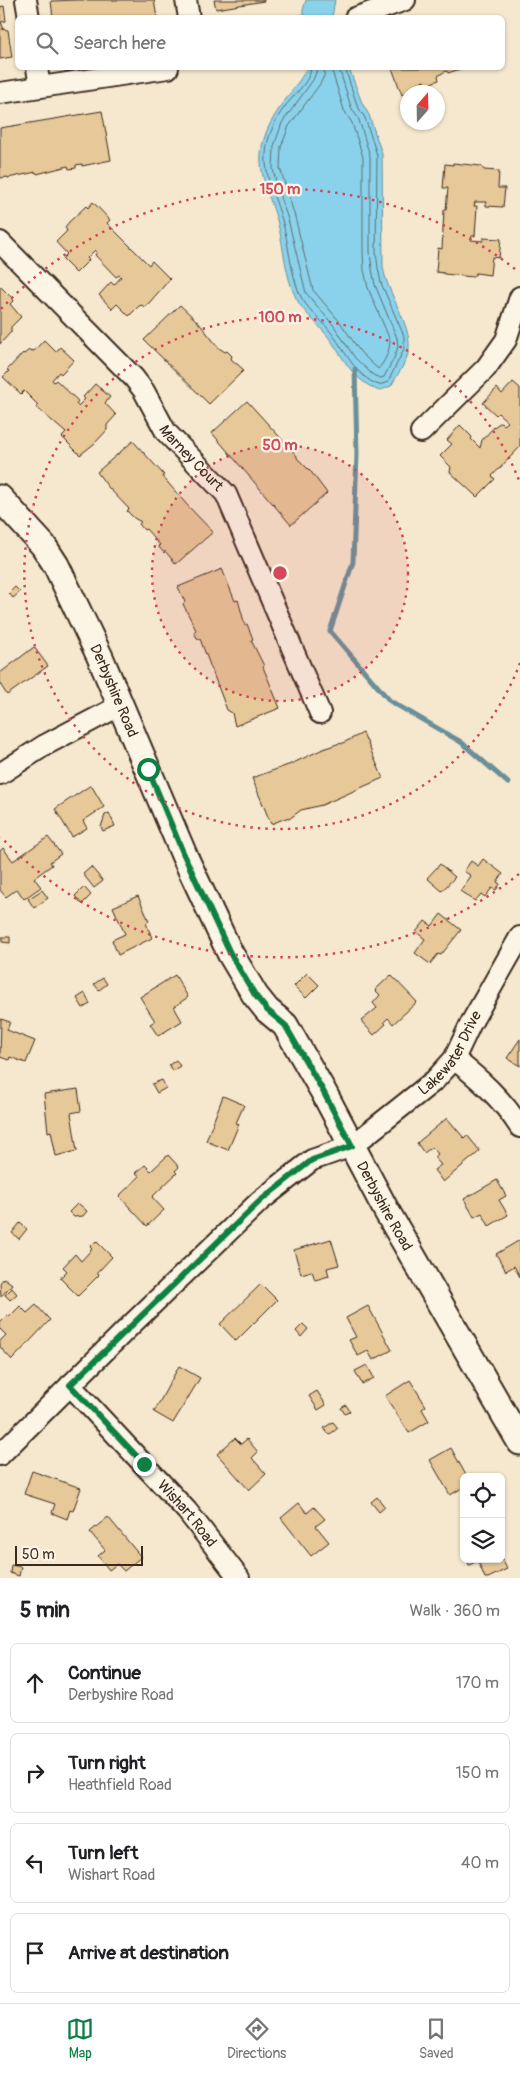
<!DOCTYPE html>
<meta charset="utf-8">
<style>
body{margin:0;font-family:Pangolin,sans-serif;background:#f2f2f2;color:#202124}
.controls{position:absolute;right:15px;bottom:15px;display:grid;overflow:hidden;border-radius:8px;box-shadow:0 1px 4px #0004}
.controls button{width:45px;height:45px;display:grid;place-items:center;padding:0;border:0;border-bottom:1px solid #e0e0e0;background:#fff;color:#202124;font:25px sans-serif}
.compass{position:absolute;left:400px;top:85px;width:45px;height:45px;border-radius:50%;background:#fff;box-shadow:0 1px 4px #0004;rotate:20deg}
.scale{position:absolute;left:15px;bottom:12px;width:128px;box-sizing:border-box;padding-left:5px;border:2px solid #3b2a1e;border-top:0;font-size:14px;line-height:18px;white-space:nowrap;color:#3b2a1e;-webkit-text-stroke:4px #fcf5e5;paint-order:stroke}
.stop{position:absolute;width:15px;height:15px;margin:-11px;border:4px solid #0b8043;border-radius:50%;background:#fff}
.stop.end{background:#0b8043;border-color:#fff;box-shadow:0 1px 5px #0008}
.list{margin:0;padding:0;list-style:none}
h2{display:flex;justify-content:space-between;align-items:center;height:65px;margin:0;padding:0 20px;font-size:21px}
h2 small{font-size:16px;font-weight:400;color:#757577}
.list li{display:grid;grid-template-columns:32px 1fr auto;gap:15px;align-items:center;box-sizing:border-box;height:80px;margin:0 10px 10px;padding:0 10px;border:1px solid #e0e0e0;border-radius:8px}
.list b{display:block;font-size:19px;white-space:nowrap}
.list p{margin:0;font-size:16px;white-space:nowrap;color:#757577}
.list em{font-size:16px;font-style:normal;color:#757577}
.icon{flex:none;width:28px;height:28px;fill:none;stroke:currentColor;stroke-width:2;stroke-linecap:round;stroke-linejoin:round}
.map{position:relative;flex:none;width:520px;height:1578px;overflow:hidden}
.search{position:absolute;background:#fff;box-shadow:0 1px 4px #0004;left:15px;right:15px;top:15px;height:55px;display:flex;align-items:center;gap:12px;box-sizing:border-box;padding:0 18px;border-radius:8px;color:#757577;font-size:19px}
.sheet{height:425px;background:#fff}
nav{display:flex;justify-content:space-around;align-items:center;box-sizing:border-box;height:70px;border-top:1px solid #e0e0e0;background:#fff;font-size:14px;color:#757577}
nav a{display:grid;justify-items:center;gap:2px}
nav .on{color:#0b8043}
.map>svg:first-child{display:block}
</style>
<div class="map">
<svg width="520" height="1578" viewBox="0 0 520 1578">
<rect width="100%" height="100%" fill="#f5e8ce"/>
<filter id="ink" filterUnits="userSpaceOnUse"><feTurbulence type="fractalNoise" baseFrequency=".02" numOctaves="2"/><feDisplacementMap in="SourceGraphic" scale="10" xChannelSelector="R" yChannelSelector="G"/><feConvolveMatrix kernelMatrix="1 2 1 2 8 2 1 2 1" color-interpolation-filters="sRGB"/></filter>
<g filter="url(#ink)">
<g fill="#8ad2eb" stroke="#6a8f99">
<path d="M306 0H335L332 17H303V10Z"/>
<path d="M307 68H349L362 103 369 115 382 154 383 267C387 293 411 324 409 348 408 361 397 375 391 386L379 391C347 376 345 357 325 333 316 322 303 312 296 298 285 276 284 248 278 224 271 197 255 171 263 142 271 112 293 94 307 68Z"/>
</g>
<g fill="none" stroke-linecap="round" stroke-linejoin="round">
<g stroke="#5b6d70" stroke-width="1">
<path d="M311 68C310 83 292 96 284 108 276 118 269 134 267 146 262 173 275 196 282 220 289 244 290 271 300 295 306 308 320 318 329 330 345 349 354 376 379 385L388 382 404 349V336L381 283 378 268 376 252 377 155 365 118 357 105 345 68"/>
<path d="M318 68 313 80 282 123 274 146 273 169 279 194 288 219 306 293 334 326 355 358 373 375 380 378 384 377 394 358 398 347 397 338 375 285 372 269 370 252V156L359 120 351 107 339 68"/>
<path d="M325 68 324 76 320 84 289 126 281 147 280 168 295 217 313 290 340 322 361 353 378 369C385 362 390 350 390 340L368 288 364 270 363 252V157L352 123 344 110 331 68"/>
</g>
<path stroke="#6a8f99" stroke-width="5" d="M355 369 357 454 353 562 330 631 390 701 461 742 508 783"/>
</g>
<g fill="#e6c899" stroke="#3b2a1e">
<path d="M78 0H154L157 18H53L51 1Z"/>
<path d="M214 0H264V1L216 9Z"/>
<path d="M4 6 6 21 1 22 4 29H2L8 30 12 57 0 59V7Z"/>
<path d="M392 68H463L448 73 447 71 444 72 438 76 439 80 426 85 424 81 415 84 417 90 402 95Z"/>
<path d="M102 111 111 160 82 166V164L76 165V168L69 169 68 166 37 174 36 172 8 178V177L0 178V128Z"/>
<path d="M453 163 481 166 484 170 499 171 498 188H505L503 207 486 206V202H475L474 206H477L475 236H472L471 240 483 241V238L501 239 499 258 492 257 490 275 476 273 473 277 444 274V273L436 272 438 248 442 249 444 210H446L448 188H443L445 164 453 165Z"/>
<path d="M93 202 110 220 107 223 149 265 152 261 170 279 149 303 144 307 142 305 139 306 129 316 117 304 112 309 99 295 111 282 114 285 121 277 119 275 116 277 95 255 97 252 95 250 87 258 89 260 76 273 62 259 67 254 56 242 67 231 65 227 69 222 86 206 88 208Z"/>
<path d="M0 286 14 300 10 304 21 317 11 327V332L0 344Z"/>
<path d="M180 305 198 322 219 348 225 352 227 351 232 356 231 359 244 370 209 404 144 340Z"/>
<path d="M44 340 56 352 60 347 74 360 61 374 59 372 52 380 54 382 56 380 78 401 76 404 78 406 85 399 83 397 95 384 110 397 105 403 116 415 107 425V430L95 443 80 455 62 437 66 433 36 407 38 405 24 391 21 394 3 377 9 371 7 370 23 353 24 354 29 350 34 351Z"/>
<path d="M513 382 520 388V447L492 476 495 479 477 497 450 472 451 467 440 456 452 444 447 440 460 425 472 437 471 439 480 448 482 440 494 427 501 422 504 425 508 422 498 413 496 415 483 403 497 388 502 394Z"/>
<path d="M247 401 297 456V458L312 473 327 493 291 525 212 433Z"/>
<path d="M133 441 164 475 162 476 188 506 213 532 176 564 165 551 164 553 158 546 160 545 146 529 144 530 139 524 141 522 134 518 127 511 129 509 108 487 97 472Z"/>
<path d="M222 569 235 601 238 600 245 625 247 624 253 639 251 640 264 666 263 667 280 708 235 726 232 713 227 710 200 639 197 638 194 632 196 630 183 604 185 602 178 587Z"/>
<path d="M15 587 20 592 13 598 9 593Z"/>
<path d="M34 647 48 666 7 695 0 684V673Z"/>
<path d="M363 733 383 778 322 805 301 810 289 819 286 818 271 824 252 778 291 764 323 749 340 743 341 744Z"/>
<path d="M91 785 104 807 83 821 87 828 72 837 55 809Z"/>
<path d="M109 813 115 826 103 831 101 827 105 815Z"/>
<path d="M48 837 61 854 50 862 52 865 34 878 41 887 24 899 17 889 6 897 0 890V851L3 848 13 861Z"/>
<path d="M483 859 503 874 497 882 500 884 496 890 492 888 485 897 481 894 475 901 460 891 471 876 464 871 471 861 478 866Z"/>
<path d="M440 864 455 877 442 891 427 878Z"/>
<path d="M91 867 103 881 94 888 83 874Z"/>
<path d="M84 887 91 895 82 904 75 896Z"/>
<path d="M42 890 48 898 34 908 28 899Z"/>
<path d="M138 896 149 921 146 923 152 938 118 955 112 940 125 934 113 907Z"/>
<path d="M441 914 461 930 441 955 438 954 430 964 415 953 425 939 416 932 425 921 432 926Z"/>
<path d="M2 937H10V943L2 942Z"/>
<path d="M307 973 319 985 306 998 294 986Z"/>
<path d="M175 975 188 997 174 1007 182 1021 158 1036 150 1024 155 1021 140 997Z"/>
<path d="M391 975 417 1002 393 1024 388 1018 384 1022 386 1024 374 1035 361 1021 377 1008 373 1003 380 995 375 990Z"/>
<path d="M103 978 107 984 99 990 94 984Z"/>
<path d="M85 993 90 1004 83 1008 77 998Z"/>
<path d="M1 1019 10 1022 7 1030 35 1041 26 1063 10 1057 9 1060 0 1057Z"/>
<path d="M520 1039V1066L507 1058Z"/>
<path d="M176 1060 180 1066 172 1071 169 1065Z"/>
<path d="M162 1080 166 1088 157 1093 152 1084Z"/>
<path d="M78 1089 81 1111 71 1113 77 1151 56 1156 51 1131 48 1132 44 1094Z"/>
<path d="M223 1096 244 1105 236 1123 239 1124 228 1150 206 1141Z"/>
<path d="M447 1118 464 1138 467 1135 480 1151 443 1182 434 1170 441 1165 434 1157 438 1154 432 1147 424 1153 417 1143Z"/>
<path d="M168 1155 179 1167 175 1171 177 1173 152 1197 164 1210 147 1226 119 1196 140 1176 136 1173 145 1165 151 1171Z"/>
<path d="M497 1180 506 1196 499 1200 508 1215 489 1226 482 1213 474 1217 464 1199Z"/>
<path d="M78 1203 87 1211 83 1216 74 1217 69 1212Z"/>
<path d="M20 1223 27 1229 19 1239 12 1233Z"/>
<path d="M331 1239 339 1265 327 1268 329 1276 315 1280 312 1271 301 1274 294 1250Z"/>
<path d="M520 1240V1277L514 1266 506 1271 496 1254Z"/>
<path d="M96 1241 112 1257 97 1273 99 1275 78 1296 60 1278 67 1271 63 1267 75 1254 81 1261 92 1249 90 1247Z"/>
<path d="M4 1278 12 1284 1 1297 0 1283Z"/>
<path d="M261 1284 277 1300 236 1341 220 1324Z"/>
<path d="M12 1288 17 1294 10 1300 5 1295Z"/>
<path d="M36 1305 50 1320 12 1360 0 1347V1341L6 1335 0 1329V1322L7 1315 9 1317 20 1306 27 1313Z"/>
<path d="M368 1306 392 1350 373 1360 368 1351 358 1356 349 1340 356 1337 346 1318Z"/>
<path d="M303 1324 308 1329 301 1337 296 1331Z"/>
<path d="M367 1365 374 1378 362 1384 355 1371Z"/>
<path d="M179 1366 200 1378 173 1423 154 1412Z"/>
<path d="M410 1380 426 1406 422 1409 429 1421 409 1433 385 1396Z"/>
<path d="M317 1391 326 1405 318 1410 309 1396Z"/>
<path d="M346 1405 350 1411 345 1414 341 1408Z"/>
<path d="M333 1422 338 1428 329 1435 324 1428Z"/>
<path d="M235 1438 241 1444 247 1439 258 1452 252 1458 266 1474 249 1490 217 1454Z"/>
<path d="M451 1448 467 1477H464V1487L450 1495 430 1460Z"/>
<path d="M32 1471 81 1488 73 1511 70 1510 67 1519 52 1513 55 1504 24 1494Z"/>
<path d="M377 1497 385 1507 379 1512 371 1502Z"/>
<path d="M299 1503 307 1513 314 1507 325 1519 316 1526 329 1542 311 1556 281 1518Z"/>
<path d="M108 1517 141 1557 124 1571 117 1564 109 1570 98 1556 105 1550 90 1532Z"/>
<path d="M501 1557 507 1569 488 1578H485L478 1561 469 1565 467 1559H501Z"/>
<path d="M11 1565 21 1567 19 1576 10 1573Z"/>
</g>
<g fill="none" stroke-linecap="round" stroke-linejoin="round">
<defs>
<g id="minor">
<path d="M26 0 29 18"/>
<path d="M186 0 189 18"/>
<path d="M355 18 405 0"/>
<path d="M37 68 40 87"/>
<path d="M0 93 168 68"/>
<path id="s1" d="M0 242 134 378 144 391 166 432 226 494 320 713"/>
<path d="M421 432 486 368 506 340 520 297"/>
<path d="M0 774 45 745 121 705"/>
<path d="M454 1059C480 1079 502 1099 520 1127"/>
<path id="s2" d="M70 1385 187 1511 239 1578"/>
<path id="s3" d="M0 1455 134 1322 260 1201 312 1160 352 1146 435 1080 454 1059 471 1023 520 937"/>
</g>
<g id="tertiary">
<path id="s4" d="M0 498 43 545 56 565 100 657 184 855 230 953 255 995 267 1010 285 1025 323 1091 386 1210 520 1442"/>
</g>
</defs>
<use href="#minor" stroke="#3b2a1e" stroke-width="24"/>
<use href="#tertiary" stroke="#3b2a1e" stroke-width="29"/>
<use href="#minor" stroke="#fcf5e5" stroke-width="20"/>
<use href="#tertiary" stroke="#fcf5e5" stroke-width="25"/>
</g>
</g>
<g fill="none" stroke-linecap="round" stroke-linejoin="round" filter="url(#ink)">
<path stroke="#0b8043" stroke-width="6" d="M144 1464 70 1385 260 1201 312 1160 352 1146 323 1091 285 1025 267 1010 255 995 230 953 184 855 148 769"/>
</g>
<circle cx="280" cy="573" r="128" fill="#d1495b" fill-opacity=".12"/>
<g fill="none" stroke="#d1495b" stroke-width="2.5" stroke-dasharray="2.5 5">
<circle cx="280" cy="573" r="128"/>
<path d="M520 663A256 256 0 1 1 520 483"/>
<path d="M519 874A384 384 0 0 1 1 837M1 309A384 384 0 0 1 519 272"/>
</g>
<g text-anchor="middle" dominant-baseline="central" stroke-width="4.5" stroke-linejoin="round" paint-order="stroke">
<g font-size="15" fill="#3b2a1e" stroke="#fcf5e5">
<text stroke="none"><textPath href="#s1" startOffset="290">Marney Court</textPath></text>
<text stroke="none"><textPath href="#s4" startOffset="226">Derbyshire Road</textPath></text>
<text stroke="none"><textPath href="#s3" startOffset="609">Lakewater Drive</textPath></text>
<text stroke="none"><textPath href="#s4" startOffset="811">Derbyshire Road</textPath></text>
<text stroke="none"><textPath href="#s2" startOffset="174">Wishart Road</textPath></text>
</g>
</g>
<circle cx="280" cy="573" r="8" fill="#d1495b" stroke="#fcf5e5" stroke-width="2.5"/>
<g font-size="15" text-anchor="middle" font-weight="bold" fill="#d1495b" stroke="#fcf5e5" stroke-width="4.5" stroke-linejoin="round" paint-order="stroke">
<text x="280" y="194">150 m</text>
<text x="280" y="322">100 m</text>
<text x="280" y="450">50 m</text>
</g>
</svg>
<div class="controls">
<button><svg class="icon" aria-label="locate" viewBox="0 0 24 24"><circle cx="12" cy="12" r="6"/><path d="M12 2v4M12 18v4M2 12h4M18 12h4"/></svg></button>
<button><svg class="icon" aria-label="layers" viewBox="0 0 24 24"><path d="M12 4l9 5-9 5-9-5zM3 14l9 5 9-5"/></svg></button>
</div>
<svg class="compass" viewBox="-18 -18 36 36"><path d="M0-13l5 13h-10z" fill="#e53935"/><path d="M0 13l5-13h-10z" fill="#757577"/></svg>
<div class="scale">50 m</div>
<div class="stop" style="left:148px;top:769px"></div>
<div class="stop end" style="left:144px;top:1464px"></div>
<div class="search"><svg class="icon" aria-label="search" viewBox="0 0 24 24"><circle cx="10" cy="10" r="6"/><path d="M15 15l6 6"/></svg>Search here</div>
</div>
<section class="sheet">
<h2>5 min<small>Walk · 360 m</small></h2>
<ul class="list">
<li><svg class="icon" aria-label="ahead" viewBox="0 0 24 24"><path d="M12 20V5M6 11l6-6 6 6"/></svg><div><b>Continue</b><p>Derbyshire Road</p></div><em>170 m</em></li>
<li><svg class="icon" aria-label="right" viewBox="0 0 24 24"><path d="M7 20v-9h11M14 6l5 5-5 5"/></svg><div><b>Turn right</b><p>Heathfield Road</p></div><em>150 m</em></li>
<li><svg class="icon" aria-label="left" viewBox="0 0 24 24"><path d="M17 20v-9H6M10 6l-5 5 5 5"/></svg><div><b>Turn left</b><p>Wishart Road</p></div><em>40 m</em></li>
<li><svg class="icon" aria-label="arrive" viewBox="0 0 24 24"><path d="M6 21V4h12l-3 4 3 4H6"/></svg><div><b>Arrive at destination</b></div></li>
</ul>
</section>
<nav>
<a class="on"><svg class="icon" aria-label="map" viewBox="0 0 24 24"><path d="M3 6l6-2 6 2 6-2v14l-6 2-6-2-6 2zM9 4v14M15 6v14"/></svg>Map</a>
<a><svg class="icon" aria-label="directions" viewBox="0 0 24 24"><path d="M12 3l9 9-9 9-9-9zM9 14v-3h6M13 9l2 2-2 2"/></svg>Directions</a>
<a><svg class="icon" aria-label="saved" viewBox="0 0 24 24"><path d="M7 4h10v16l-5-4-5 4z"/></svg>Saved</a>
</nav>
